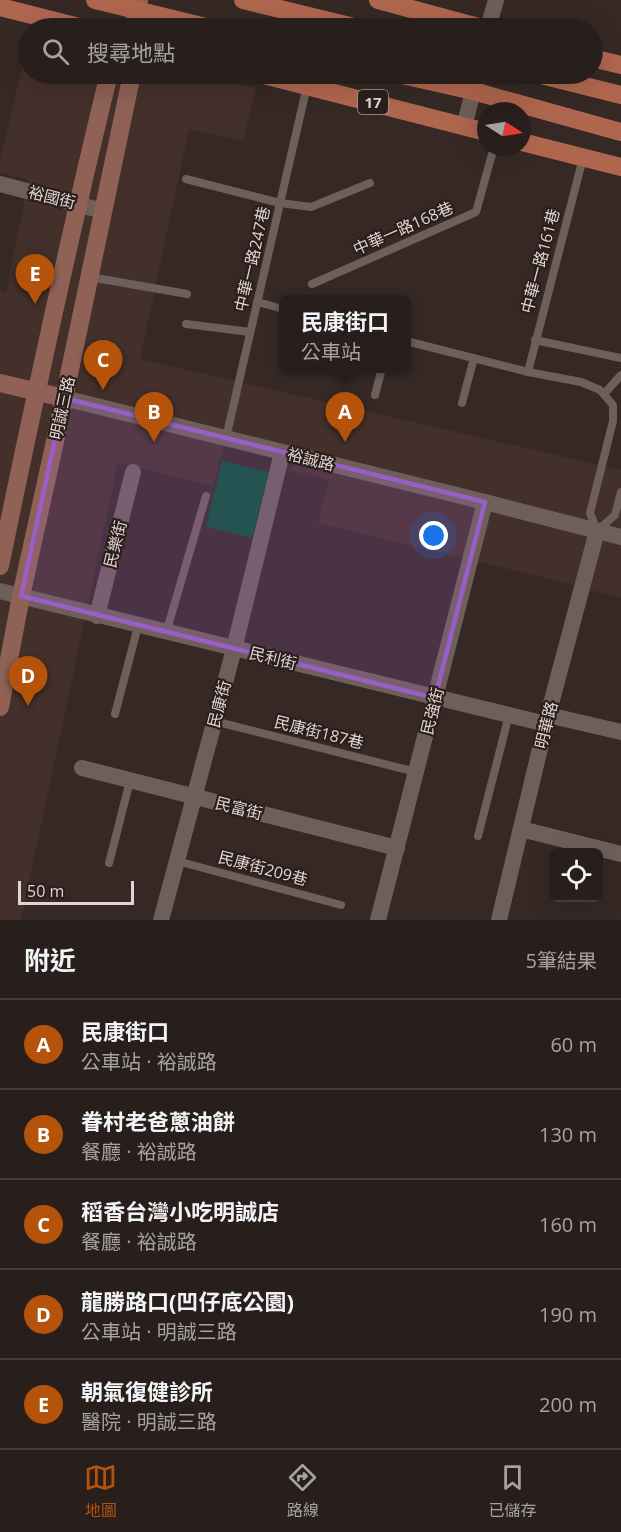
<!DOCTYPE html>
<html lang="zh-TW">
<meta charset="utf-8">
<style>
body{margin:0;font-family:"Open Sans","Noto Sans TC",sans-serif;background:#342c29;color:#f1f3f6}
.controls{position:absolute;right:18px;bottom:18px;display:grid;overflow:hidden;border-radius:9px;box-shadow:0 6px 24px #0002}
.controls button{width:54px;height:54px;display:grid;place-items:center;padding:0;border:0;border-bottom:2px solid #443d3b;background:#281f1c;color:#f1f3f6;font:30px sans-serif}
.compass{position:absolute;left:477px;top:102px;width:54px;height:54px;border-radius:50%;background:#281f1c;box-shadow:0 6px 24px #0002;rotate:102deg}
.scale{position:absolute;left:18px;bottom:15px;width:116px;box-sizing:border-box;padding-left:6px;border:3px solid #dfd6d3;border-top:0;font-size:16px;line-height:21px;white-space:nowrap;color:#dfd6d3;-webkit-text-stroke:4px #2c1f1b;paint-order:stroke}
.you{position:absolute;left:434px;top:536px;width:21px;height:21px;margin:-15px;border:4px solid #fff;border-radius:50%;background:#1a73e8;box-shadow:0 0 0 9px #1a73e833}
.badge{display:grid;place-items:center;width:39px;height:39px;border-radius:50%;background:#b45309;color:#fff;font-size:20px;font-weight:700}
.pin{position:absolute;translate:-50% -50px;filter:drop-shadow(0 2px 3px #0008)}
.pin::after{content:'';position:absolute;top:32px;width:21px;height:18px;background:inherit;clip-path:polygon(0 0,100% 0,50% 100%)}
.popup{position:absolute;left:279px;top:295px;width:132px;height:78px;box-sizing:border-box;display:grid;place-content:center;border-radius:9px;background:#281f1c;filter:drop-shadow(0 2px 4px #0005);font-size:20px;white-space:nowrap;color:#a5a2a3}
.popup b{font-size:22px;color:#f1f3f6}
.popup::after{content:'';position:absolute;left:50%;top:100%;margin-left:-12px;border:12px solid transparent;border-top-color:#281f1c}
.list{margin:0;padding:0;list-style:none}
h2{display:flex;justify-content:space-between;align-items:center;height:78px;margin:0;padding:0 24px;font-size:26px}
h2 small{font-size:20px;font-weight:400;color:#a5a2a3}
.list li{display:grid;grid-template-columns:39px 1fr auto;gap:18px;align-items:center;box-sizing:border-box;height:90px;padding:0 24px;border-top:2px solid #443d3b}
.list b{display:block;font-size:22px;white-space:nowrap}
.list p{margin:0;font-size:20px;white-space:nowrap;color:#a5a2a3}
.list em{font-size:20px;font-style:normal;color:#a5a2a3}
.icon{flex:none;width:33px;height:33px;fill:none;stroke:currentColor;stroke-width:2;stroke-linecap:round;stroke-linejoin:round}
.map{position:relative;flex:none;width:621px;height:920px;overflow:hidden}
.search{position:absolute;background:#281f1c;box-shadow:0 6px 24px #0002;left:18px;right:18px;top:18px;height:66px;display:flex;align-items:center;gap:15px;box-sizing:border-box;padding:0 21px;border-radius:33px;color:#a5a2a3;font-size:22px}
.sheet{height:528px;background:#281f1c}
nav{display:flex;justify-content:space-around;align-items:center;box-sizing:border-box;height:84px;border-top:2px solid #443d3b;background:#281f1c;font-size:16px;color:#a5a2a3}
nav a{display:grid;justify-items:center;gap:3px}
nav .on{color:#b45309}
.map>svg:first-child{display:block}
</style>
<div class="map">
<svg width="621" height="920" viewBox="0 0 621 920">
<rect width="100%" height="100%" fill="#362925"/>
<path fill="#44302a" d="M28 43V74H194L256 88 243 141 189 129 140 359 621 470V598L542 577 318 523 329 480 291 471 293 459 224 445 213 486 118 462 21 920H0V291L6 292 29 180 0 173V159Z"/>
<path fill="#075035" d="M222 461 269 472 252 538 206 527Z"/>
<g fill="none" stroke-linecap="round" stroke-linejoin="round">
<g stroke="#6e5f5b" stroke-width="8">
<path d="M186 179 280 203 311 207 370 183"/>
<path d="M90 277 187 294"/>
<path d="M312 284 476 212 494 147"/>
<path d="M257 302 284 309"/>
<path d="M186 324 250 332"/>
<path d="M535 340 621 358"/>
<path d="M406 341 528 372 581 382 600 390 613 405V421L590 513 597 531 615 515 621 492"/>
<path d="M528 372 583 158"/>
<path d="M604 394 621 375"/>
<path d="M375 395 382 368"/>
<path d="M462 403 474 358"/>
<path d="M226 438 307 86"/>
<path d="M166 633 206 496"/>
<path d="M115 714 138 626"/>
<path d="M214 721 416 772"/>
<path d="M478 836 509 715"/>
<path d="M177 861 341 905"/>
<path d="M109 863 130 781"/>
</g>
<g stroke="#6e5f5b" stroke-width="16">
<path d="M488 28 496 0"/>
<path d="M464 126 478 74"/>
<path d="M0 184 103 211"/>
<path d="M64 398 485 502 621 537"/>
<path d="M0 591 546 724"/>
<path d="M97 616 133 472"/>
<path d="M548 715 621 732"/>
<path d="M82 768 397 848"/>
<path d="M521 829 621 854"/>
<path d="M161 920 234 649 282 453"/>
<path d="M378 920 485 502"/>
<path d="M499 920 548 715 597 531"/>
</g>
<g stroke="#8f6255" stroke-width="18">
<path d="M133 28 139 0"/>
<path d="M0 383 64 398"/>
<path d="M0 566C34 401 69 237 109 74"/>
<path d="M0 707 21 596 54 446 132 74"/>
</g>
<g stroke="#af664e" stroke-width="18">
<path d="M95 0 210 28"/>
<path d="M243 0 358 28"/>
<path d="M378 0 482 28"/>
<path d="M0 7 83 28"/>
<path d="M592 58 621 65"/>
<path d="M260 74 486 132"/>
<path d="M398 74 473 91 621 132"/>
<path d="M537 74 621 95"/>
<path d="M522 142 621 167"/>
</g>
</g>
<path fill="#995fc5" fill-opacity="0.2" stroke="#995fc5" stroke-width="4.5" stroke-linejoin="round" d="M64 398 485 502 435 698 21 596Z"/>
<g text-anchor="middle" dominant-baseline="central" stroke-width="4.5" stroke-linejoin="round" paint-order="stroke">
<rect fill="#2c1f1b" stroke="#a99f9c" stroke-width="1.5" x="358" y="90" width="30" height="24" rx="4.5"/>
<g font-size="15" font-weight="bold" fill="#dfd6d3">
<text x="373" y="102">17</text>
</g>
<g font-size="16" fill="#dfd6d3" stroke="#2c1f1b">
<text transform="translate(52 197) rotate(14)">裕國街</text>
<text transform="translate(403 228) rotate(-24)">中華一路168巷</text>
<text transform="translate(252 259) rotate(-77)">中華一路247巷</text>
<text transform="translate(540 261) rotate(-75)">中華一路161巷</text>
<text transform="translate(62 408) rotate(-78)">明誠三路</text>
<text transform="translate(311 459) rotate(14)">裕誠路</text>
<text transform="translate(115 544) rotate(-76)">民樂街</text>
<text transform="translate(273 658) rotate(14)">民利街</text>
<text transform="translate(219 704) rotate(-75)">民康街</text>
<text transform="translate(432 711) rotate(-76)">民強街</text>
<text transform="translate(546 725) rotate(-76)">明華路</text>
<text transform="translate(319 732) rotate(14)">民康街187巷</text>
<text transform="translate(239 808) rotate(14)">民富街</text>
<text transform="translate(263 868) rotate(15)">民康街209巷</text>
</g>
</g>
</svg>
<div class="controls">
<button><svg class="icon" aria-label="locate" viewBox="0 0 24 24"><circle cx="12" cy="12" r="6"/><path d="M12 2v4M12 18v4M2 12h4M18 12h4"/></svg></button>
</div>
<svg class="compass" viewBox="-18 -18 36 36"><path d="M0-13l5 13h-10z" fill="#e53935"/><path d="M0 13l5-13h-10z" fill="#a5a2a3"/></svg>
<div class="scale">50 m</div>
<div class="you"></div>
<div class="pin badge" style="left:345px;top:442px">A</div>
<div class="popup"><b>民康街口</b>公車站</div>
<div class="pin badge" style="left:154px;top:442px">B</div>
<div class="pin badge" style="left:103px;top:390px">C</div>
<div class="pin badge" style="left:28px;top:706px">D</div>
<div class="pin badge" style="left:35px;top:304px">E</div>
<div class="search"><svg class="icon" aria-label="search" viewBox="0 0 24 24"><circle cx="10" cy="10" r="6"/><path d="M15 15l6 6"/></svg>搜尋地點</div>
</div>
<section class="sheet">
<h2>附近<small>5筆結果</small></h2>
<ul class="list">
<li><span class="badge">A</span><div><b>民康街口</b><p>公車站 · 裕誠路</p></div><em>60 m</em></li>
<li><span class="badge">B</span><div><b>眷村老爸蔥油餅</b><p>餐廳 · 裕誠路</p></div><em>130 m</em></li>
<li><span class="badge">C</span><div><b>稻香台灣小吃明誠店</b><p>餐廳 · 裕誠路</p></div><em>160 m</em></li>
<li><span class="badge">D</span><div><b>龍勝路口(凹仔底公園)</b><p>公車站 · 明誠三路</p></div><em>190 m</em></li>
<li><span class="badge">E</span><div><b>朝氣復健診所</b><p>醫院 · 明誠三路</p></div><em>200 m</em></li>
</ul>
</section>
<nav>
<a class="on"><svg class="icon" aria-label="map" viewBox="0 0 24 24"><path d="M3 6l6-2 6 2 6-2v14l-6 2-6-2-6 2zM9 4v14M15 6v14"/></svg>地圖</a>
<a><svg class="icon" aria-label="directions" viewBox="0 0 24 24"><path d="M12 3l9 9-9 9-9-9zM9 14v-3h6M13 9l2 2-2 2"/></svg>路線</a>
<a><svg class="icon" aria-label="saved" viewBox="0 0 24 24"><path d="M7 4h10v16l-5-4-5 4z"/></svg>已儲存</a>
</nav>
